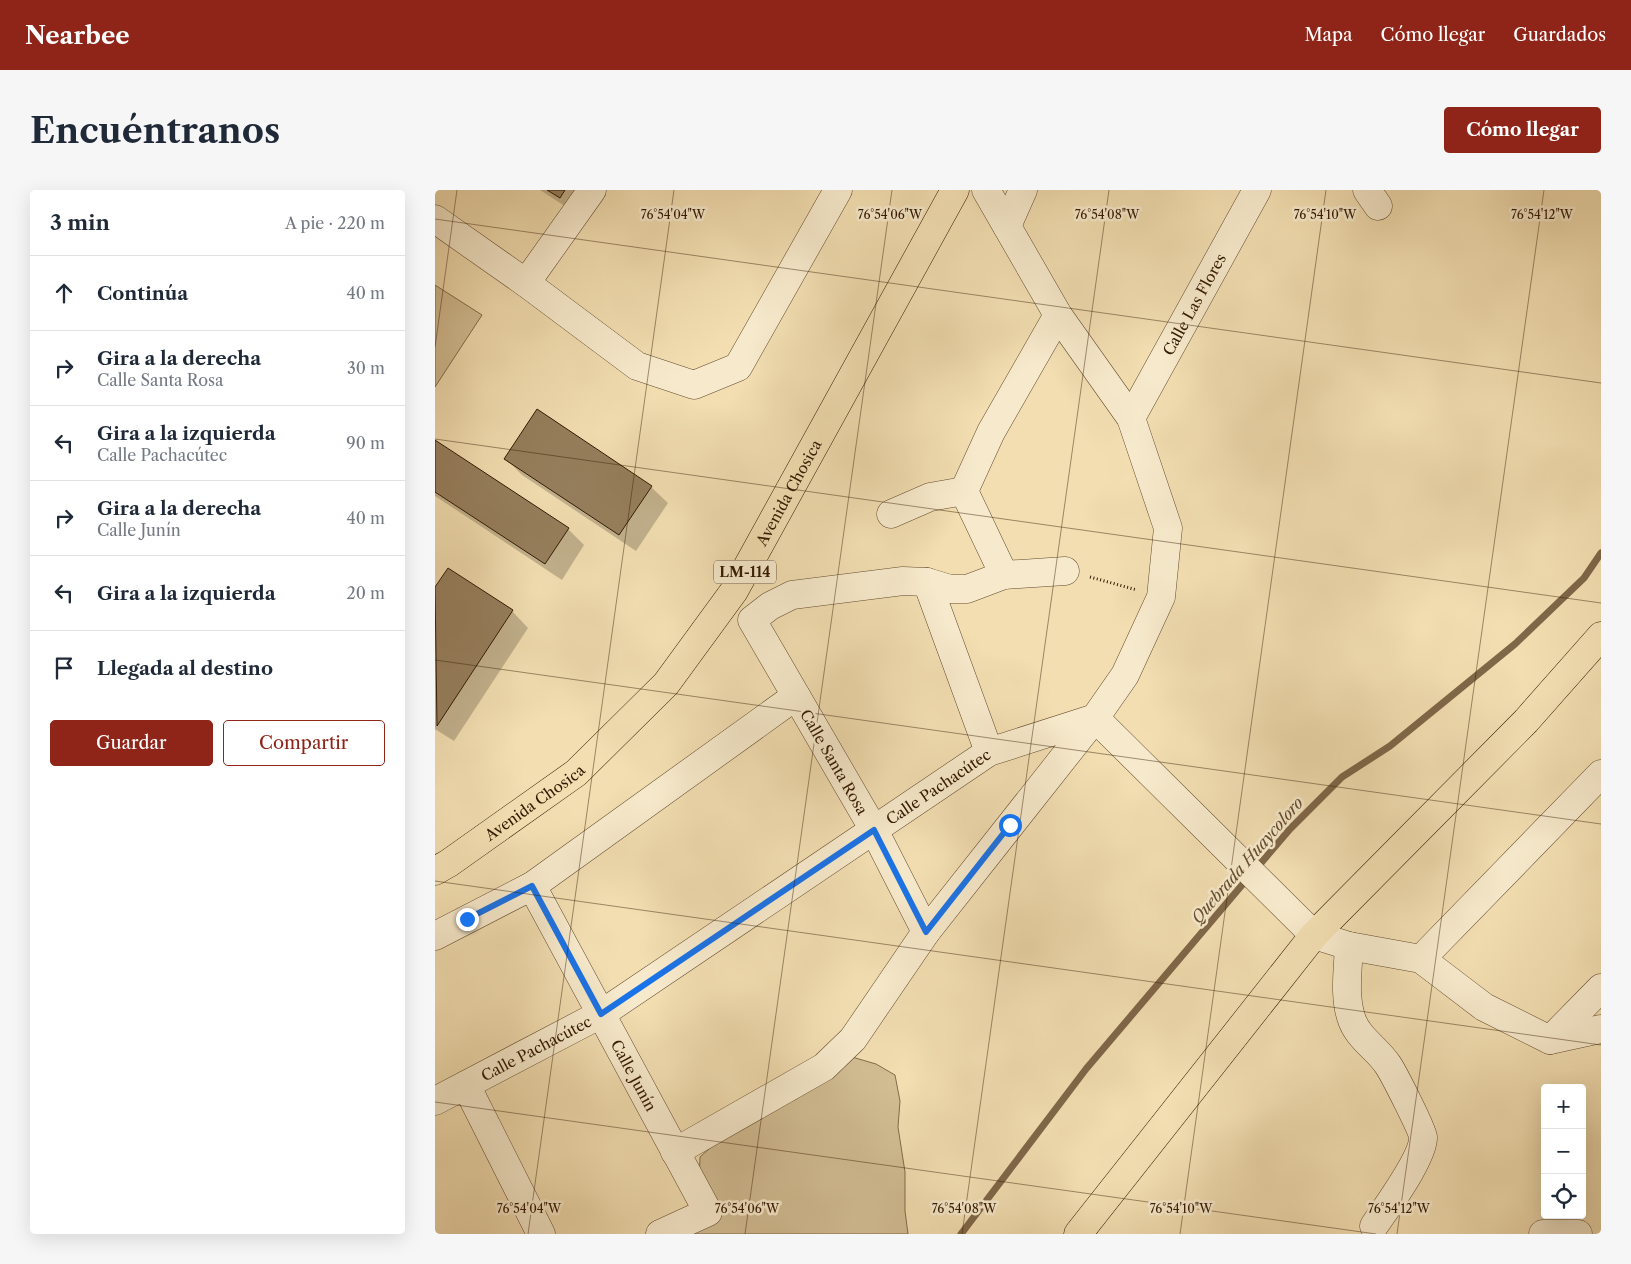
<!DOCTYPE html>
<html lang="es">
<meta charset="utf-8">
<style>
body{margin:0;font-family:"Libre Caslon Text",serif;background:#f6f6f7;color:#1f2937}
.controls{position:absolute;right:15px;bottom:15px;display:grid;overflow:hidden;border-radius:5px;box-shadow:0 5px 20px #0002}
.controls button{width:45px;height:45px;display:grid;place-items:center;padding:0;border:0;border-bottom:1px solid #e0e1e3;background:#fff;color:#1f2937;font:25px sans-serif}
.stop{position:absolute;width:15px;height:15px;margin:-11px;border:4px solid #1a73e8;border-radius:50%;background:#fff}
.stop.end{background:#1a73e8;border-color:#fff;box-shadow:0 1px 5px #0008}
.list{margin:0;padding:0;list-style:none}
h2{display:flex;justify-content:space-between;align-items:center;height:65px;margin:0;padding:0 20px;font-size:21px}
h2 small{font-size:16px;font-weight:400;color:#747a83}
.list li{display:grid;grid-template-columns:32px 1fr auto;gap:15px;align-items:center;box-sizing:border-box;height:75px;padding:0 20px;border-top:1px solid #e0e1e3}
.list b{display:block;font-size:19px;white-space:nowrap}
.list p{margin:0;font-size:16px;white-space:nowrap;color:#747a83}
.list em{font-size:16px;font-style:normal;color:#747a83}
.actions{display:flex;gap:10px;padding:15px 20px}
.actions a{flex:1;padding:11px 0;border:1px solid #8f2418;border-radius:5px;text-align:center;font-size:18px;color:#8f2418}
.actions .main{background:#8f2418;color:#fff}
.icon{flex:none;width:28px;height:28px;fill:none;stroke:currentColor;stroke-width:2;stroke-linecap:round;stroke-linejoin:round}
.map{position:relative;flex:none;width:1166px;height:1044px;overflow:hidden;border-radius:5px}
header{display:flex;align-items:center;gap:30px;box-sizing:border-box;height:70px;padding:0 25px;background:#8f2418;color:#fff}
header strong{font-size:24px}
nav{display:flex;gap:28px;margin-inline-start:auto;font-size:18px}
.intro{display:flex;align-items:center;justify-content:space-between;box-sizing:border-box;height:120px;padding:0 30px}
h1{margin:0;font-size:35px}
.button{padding:12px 22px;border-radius:5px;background:#8f2418;color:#fff;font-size:18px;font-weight:700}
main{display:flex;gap:30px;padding:0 30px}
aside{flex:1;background:#fff;border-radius:5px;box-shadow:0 5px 20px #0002}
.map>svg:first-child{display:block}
</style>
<header>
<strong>Nearbee</strong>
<nav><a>Mapa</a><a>Cómo llegar</a><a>Guardados</a></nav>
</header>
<div class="intro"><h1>Encuéntranos</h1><a class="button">Cómo llegar</a></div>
<main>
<aside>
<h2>3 min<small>A pie · 220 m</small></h2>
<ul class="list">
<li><svg class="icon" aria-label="ahead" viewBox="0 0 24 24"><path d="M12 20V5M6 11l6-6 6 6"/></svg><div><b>Continúa</b></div><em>40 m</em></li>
<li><svg class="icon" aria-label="right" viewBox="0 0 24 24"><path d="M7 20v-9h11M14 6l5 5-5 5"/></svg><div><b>Gira a la derecha</b><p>Calle Santa Rosa</p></div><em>30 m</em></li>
<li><svg class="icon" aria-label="left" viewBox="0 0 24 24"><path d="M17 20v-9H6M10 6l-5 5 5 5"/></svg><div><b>Gira a la izquierda</b><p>Calle Pachacútec</p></div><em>90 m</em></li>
<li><svg class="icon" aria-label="right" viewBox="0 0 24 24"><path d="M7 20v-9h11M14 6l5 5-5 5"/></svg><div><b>Gira a la derecha</b><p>Calle Junín</p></div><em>40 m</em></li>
<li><svg class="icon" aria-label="left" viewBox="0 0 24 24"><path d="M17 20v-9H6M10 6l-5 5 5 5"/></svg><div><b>Gira a la izquierda</b></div><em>20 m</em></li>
<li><svg class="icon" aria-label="arrive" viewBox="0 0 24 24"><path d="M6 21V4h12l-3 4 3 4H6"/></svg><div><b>Llegada al destino</b></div></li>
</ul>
<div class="actions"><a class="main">Guardar</a><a>Compartir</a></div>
</aside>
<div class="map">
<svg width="1166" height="1044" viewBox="0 0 1166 1044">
<rect width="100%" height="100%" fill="#f2deb1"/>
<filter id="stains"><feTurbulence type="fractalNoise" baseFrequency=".004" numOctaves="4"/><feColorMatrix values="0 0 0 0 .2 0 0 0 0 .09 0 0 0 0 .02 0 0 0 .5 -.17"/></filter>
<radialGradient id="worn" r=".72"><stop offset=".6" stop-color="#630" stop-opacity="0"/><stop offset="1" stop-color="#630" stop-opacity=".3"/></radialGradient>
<g fill="#d2bd93" stroke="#826b4a">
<path d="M0 95 47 125 0 197Z"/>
<path d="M417 867 441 874 460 885 465 911 463 937 470 982V1021L473 1044H260L263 1020 265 967 291 944 363 908 390 882Z"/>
</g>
<g fill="#0003">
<path d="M105 0H157L142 24Z"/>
<path d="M0 252 133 339 149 355 127 390 0 306Z"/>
<path d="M71 269 216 297 233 313 201 361 87 285Z"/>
<path d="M13 380 77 421 93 438 19 551 0 539V400Z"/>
</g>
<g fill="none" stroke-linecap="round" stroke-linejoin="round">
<g stroke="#7f6748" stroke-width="7">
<path d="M820 680 855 639 907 587 955 556 1080 454 1149 388 1166 363"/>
<path d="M526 1044 651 879 813 688"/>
</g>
</g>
<g fill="#967f5d" stroke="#331902">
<path d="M112 0H130L125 8Z"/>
<path d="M102 219 217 296 184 345 69 269Z"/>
<path d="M0 250 134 338 110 374 0 302Z"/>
<path d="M13 378 78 420 2 536 0 397Z"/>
</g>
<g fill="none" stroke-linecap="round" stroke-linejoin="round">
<defs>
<g id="minor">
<path d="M932 0 943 16"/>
<path d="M0 29 91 93 157 0"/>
<path d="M572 36 588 0"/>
<path d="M91 93 202 176 259 195 303 177 403 0"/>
<path id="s1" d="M696 228 822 0"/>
<path d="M456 324 495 307 529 301"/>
<path d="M569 385 529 301 556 242 623 125"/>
<path d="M492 392 554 562"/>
<path id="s2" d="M97 696 273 1022 225 1044"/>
<path d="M491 742 439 640 317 430 335 416 357 405 468 391 492 392 515 399H532L569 385 630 381"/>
<path d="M0 746 97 696 361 506"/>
<path d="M914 756C913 779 909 805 916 827 922 848 942 858 953 875 959 884 987 939 988 947 989 967 951 1018 939 1036"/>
<path d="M986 769 1166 584"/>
<path d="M1115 850 1166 798"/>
<path d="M31 895 106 1044"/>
<path id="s3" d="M0 911 166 824 554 562 660 528 879 745 914 756 986 769 1049 817 1115 850 1166 839"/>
<path d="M240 962 389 877 418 849 491 742 660 528 690 485 726 407 733 338 696 228 623 125 551 0"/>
<path d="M1108 1044H1143"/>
</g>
<g id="major">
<path id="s4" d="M0 681 14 673 141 583 231 494 299 401 520 0"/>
<path d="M643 1044 879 745 1091 531 1166 446"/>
</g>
</defs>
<use href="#minor" stroke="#634a2e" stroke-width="29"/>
<use href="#major" stroke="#331902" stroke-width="29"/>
<path stroke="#331902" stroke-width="3" stroke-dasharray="1 2.5" stroke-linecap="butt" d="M655 387 702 400"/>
<use href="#minor" stroke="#f7eacc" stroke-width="28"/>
<use href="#major" stroke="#f2deb1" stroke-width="28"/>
</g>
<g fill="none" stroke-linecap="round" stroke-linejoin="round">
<path stroke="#1a73e8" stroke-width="6" d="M32 729 97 696 166 824 439 640 491 742 575 635"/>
</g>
<path fill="none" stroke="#331902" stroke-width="1" stroke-opacity="0.45" d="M0 29 1166 193M0 157 22 0M0 249 1166 413M0 470 1166 634M0 691 1166 855M0 912 941 1044M93 1044 239 0M310 1044 457 0M527 1044 674 0M745 1044 891 0M962 1044 1109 0"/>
<g text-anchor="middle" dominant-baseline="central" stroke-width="5" stroke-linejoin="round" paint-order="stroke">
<rect fill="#f7eacc" stroke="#6e583f" stroke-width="1" x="279" y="370.5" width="62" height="23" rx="4"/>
<g font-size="14" font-weight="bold" fill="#331902">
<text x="310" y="382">LM-114</text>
</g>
<g font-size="15" fill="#331902" stroke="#f7eacc">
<text stroke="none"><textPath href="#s1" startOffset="130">Calle Las Flores</textPath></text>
<text stroke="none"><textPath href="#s4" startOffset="526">Avenida Chosica</textPath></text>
<text transform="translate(399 572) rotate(60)">Calle Santa Rosa</text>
<text stroke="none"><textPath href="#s3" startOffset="594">Calle Pachacútec</textPath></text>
<text stroke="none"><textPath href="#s4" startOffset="121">Avenida Chosica</textPath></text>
<text stroke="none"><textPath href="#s3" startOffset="114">Calle Pachacútec</textPath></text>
<text stroke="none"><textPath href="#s2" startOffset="215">Calle Junín</textPath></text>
</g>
<g font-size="16" font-style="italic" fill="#654d30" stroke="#f7eacc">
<text transform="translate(812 670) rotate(-49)">Quebrada Huaycoloro</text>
</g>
</g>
<g font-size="12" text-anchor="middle" fill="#331902" stroke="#f7eacc" stroke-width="5" stroke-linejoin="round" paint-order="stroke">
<text x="238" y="29">76°54'04"W</text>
<text x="455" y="29">76°54'06"W</text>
<text x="672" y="29">76°54'08"W</text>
<text x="890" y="29">76°54'10"W</text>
<text x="1107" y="29">76°54'12"W</text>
<text x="94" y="1023">76°54'04"W</text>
<text x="312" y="1023">76°54'06"W</text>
<text x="529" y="1023">76°54'08"W</text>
<text x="746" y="1023">76°54'10"W</text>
<text x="964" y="1023">76°54'12"W</text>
</g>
<rect width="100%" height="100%" filter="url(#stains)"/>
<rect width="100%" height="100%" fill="url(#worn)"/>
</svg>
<div class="controls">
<button>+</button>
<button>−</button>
<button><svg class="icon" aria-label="locate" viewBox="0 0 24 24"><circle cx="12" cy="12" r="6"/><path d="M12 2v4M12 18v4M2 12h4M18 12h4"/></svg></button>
</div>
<div class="stop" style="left:575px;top:635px"></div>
<div class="stop end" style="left:32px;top:729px"></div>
</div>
</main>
